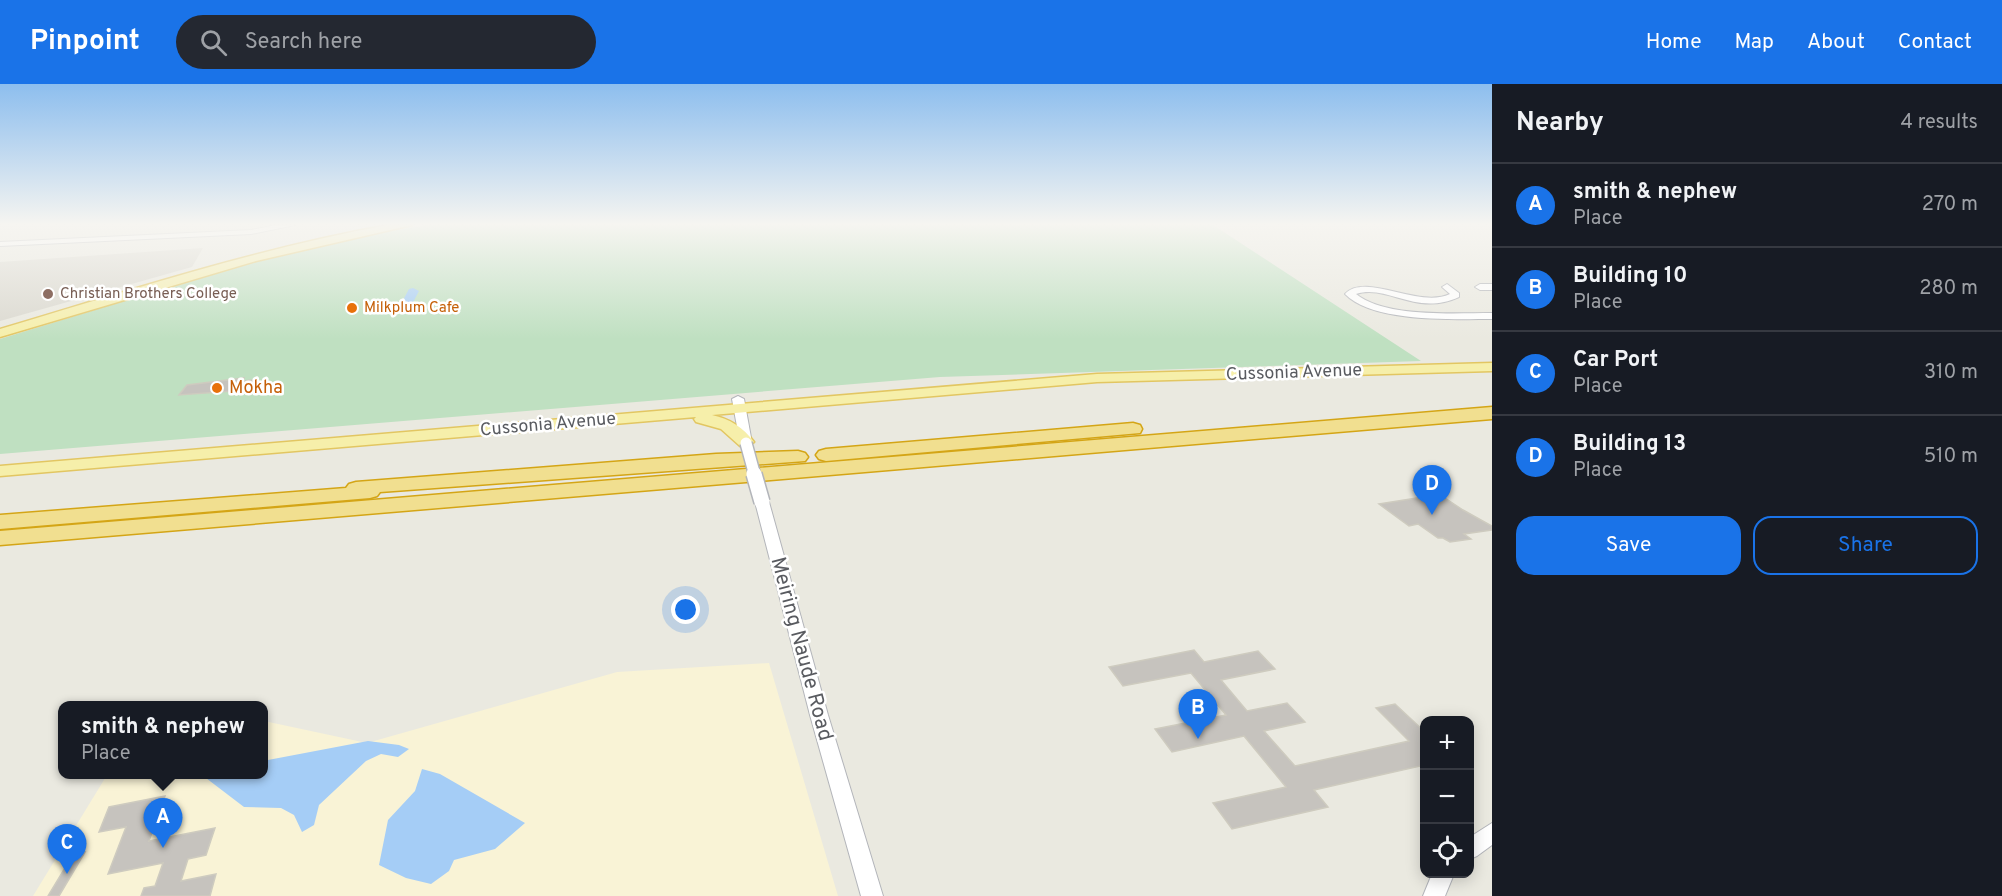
<!DOCTYPE html>
<meta charset="utf-8">
<style>
body{margin:0;font-family:Overpass,sans-serif;background:#242831;color:#f1f3f6}
.controls{position:absolute;right:18px;bottom:18px;display:grid;overflow:hidden;border-radius:12px;box-shadow:0 3px 15px #0003}
.controls button{width:54px;height:54px;display:grid;place-items:center;padding:0;border:0;border-bottom:2px solid #363941;background:#171b24;color:#f1f3f6;font:30px sans-serif}
.you{position:absolute;left:686px;top:526px;width:21px;height:21px;margin:-15px;border:4px solid #fff;border-radius:50%;background:#1a73e8;box-shadow:0 0 0 9px #1a73e833}
.badge{display:grid;place-items:center;width:39px;height:39px;border-radius:50%;background:#1a73e8;color:#fff;font-size:20px;font-weight:700}
.pin{position:absolute;translate:-50% -50px;filter:drop-shadow(0 2px 3px #0008)}
.pin::after{content:'';position:absolute;top:32px;width:21px;height:18px;background:inherit;clip-path:polygon(0 0,100% 0,50% 100%)}
.popup{position:absolute;left:58px;top:617px;width:210px;height:78px;box-sizing:border-box;display:grid;place-content:center;border-radius:12px;background:#171b24;filter:drop-shadow(0 2px 4px #0005);font-size:20px;white-space:nowrap;color:#9ea1a6}
.popup b{font-size:22px;color:#f1f3f6}
.popup::after{content:'';position:absolute;left:50%;top:100%;margin-left:-12px;border:12px solid transparent;border-top-color:#171b24}
.list{margin:0;padding:0;list-style:none}
h2{display:flex;justify-content:space-between;align-items:center;height:78px;margin:0;padding:0 24px;font-size:26px}
h2 small{font-size:20px;font-weight:400;color:#9ea1a6}
.list li{display:grid;grid-template-columns:39px 1fr auto;gap:18px;align-items:center;box-sizing:border-box;height:84px;padding:0 24px;border-top:2px solid #363941}
.list b{display:block;font-size:22px;white-space:nowrap}
.list p{margin:0;font-size:20px;white-space:nowrap;color:#9ea1a6}
.list em{font-size:20px;font-style:normal;color:#9ea1a6}
.actions{display:flex;gap:12px;padding:18px 24px}
.actions a{flex:1;padding:14px 0;border:2px solid #1a73e8;border-radius:18px;text-align:center;font-size:21px;color:#1a73e8}
.actions .main{background:#1a73e8;color:#fff}
.icon{flex:none;width:33px;height:33px;fill:none;stroke:currentColor;stroke-width:2;stroke-linecap:round;stroke-linejoin:round}
.map{position:relative;flex:none;width:1492px;height:812px;overflow:hidden}
header{display:flex;align-items:center;gap:36px;box-sizing:border-box;height:84px;padding:0 30px;background:#1a73e8;color:#fff}
header strong{font-size:28px}
nav{display:flex;gap:33px;margin-inline-start:auto;font-size:21px}
.search{width:420px;height:54px;background:#242831;display:flex;align-items:center;gap:15px;box-sizing:border-box;padding:0 21px;border-radius:33px;color:#9ea1a6;font-size:22px}
main{display:flex}
aside{flex:1;background:#171b24}
.map>svg:first-child{display:block}
</style>
<header>
<strong>Pinpoint</strong>
<div class="search"><svg class="icon" aria-label="search" viewBox="0 0 24 24"><circle cx="10" cy="10" r="6"/><path d="M15 15l6 6"/></svg>Search here</div>
<nav><a>Home</a><a>Map</a><a>About</a><a>Contact</a></nav>
</header>
<main>
<div class="map">
<svg width="1492" height="812" viewBox="0 0 1492 812">
<rect width="100%" height="100%" fill="#eae9e0"/>
<path fill="#f9f3d6" d="M769 579 838 812H33L107 691 264 690V637L367 659 617 588Z"/>
<path fill="#dad8cf" d="M203 164 192 183 0 237V178Z"/>
<path fill="#bfe0c1" d="M427 141H1213L1421 277 940 293 0 370V255L271 172 332 157Z"/>
<g fill="#a5cdf6">
<path d="M368 657 399 661 409 665 398 673 381 670 366 677 319 721 314 741 302 748 294 731 281 724 244 723 202 691 264 690V671L268 676Z"/>
<path d="M422 685 440 690 525 739 495 765 454 776 449 787 431 800 406 794 379 781 388 736 415 707Z"/>
</g>
<g fill="none" stroke-linecap="round" stroke-linejoin="round">
<path fill="#a5cdf6" fill-rule="evenodd" d="M413 204 419 207 411 222H403L401 220 409 205Z"/>
</g>
<g fill="#c6c3be" stroke="#cecbbf" stroke-width="1.5">
<path d="M244 294 243 297 254 296 247 306 179 311 187 301Z"/>
<path d="M1430 404 1463 426 1492 442V446L1464 450 1471 455 1450 458 1443 454H1438L1418 440 1409 442 1379 420 1423 413 1414 407Z"/>
<path d="M1194 566 1204 578 1258 567 1275 585 1221 596 1247 627 1287 619 1305 638 1264 647 1295 682 1409 657 1376 624 1395 620 1425 648V681L1314 706 1328 723 1232 745 1213 719 1286 703 1244 652 1172 668 1155 645 1226 631 1191 589 1123 602 1109 583Z"/>
<path d="M165 712 149 757 215 744 206 771 188 775 181 797 216 790 210 812H141L144 804 155 802 163 779 108 790 126 743 99 748 109 723Z"/>
<path d="M85 768 59 812H48L74 769Z"/>
</g>
<g fill="none" stroke-linecap="round" stroke-linejoin="round">
<defs>
<g id="minor">
<path d="M276 141H295L251 150 0 162V158L251 146Z"/>
<path d="M1447 200 1459 209V213C1416 233 1388 200 1356 210 1386 234 1455 229 1492 229V235C1454 235 1373 239 1345 210 1366 188 1419 225 1450 210L1442 203Z"/>
<path d="M1492 200V206H1480L1475 203 1480 200Z"/>
<path d="M738 312 744 315 752 359 746 363 740 359 732 315Z"/>
<path d="M762 414 769 418 828 631 883 812H861L810 631 755 418Z"/>
<path d="M1492 739V761L1477 772 1470 775V753Z"/>
<path d="M1432 790H1454L1445 812H1423Z"/>
</g>
<g id="major">
<path d="M388 141H412L256 177 0 253V245C128 207 256 165 388 141Z"/>
<path d="M1492 279V287L1097 298 712 331C730 335 743 343 754 358L746 363 740 362 721 345 696 338 694 335 696 333 0 392V382L1097 290Z"/>
</g>
<g id="highway">
<path d="M1492 323V335L0 461V447Z"/>
<path d="M1133 339 1140 341 1142 345 1140 349 826 377 819 375 816 371 819 367 826 365Z"/>
<path d="M798 367 805 369 808 373 805 377 380 408 377 412 370 414 0 445V431L346 404 349 400 356 398 716 370Z"/>
</g>
</defs>
<use href="#minor" stroke="#b3b5ba" stroke-width="2"/>
<use href="#major" stroke="#e2c662" stroke-width="3"/>
<use href="#highway" stroke="#d4a516" stroke-width="3"/>
<use href="#minor" fill="#fff" fill-rule="evenodd"/>
<use href="#major" fill="#f6efaa" fill-rule="evenodd"/>
<use href="#highway" fill="#f1df90" fill-rule="evenodd"/>
<defs>
<path id="minor-bridge-far1" d="M746 359 755 392"/>
<path id="minor-bridge" d="M754 390 762 418"/>
</defs>
<use href="#minor-bridge-far1" stroke="#b3b5ba" stroke-width="14" stroke-linecap="butt"/>
<use href="#minor-bridge" stroke="#b3b5ba" stroke-width="18" stroke-linecap="butt"/>
<use href="#minor-bridge-far1" stroke="#fff" stroke-width="11"/>
<use href="#minor-bridge" stroke="#fff" stroke-width="15"/>
</g>
<linearGradient id="sky" x2="0" y2="1"><stop stop-color="#8dbeee"/><stop offset="0.55" stop-color="#f6f5f1"/><stop offset="1" stop-color="#f6f5f1" stop-opacity="0"/></linearGradient>
<rect width="1492" height="255" fill="url(#sky)"/>
<circle fill="#8d6e63" stroke="#fff" stroke-width="2" cx="48" cy="210" r="6"/>
<g fill="#e8710a" stroke="#fff" stroke-width="2">
<circle cx="352" cy="224" r="6"/>
<circle cx="217" cy="304" r="6"/>
</g>
<g text-anchor="middle" dominant-baseline="central" stroke-width="5" stroke-linejoin="round" paint-order="stroke">
<g font-size="15" fill="#785e54" stroke="#fff" text-anchor="start">
<text x="60" y="210">Christian Brothers College</text>
</g>
<g font-size="15" fill="#c56008" stroke="#fff" text-anchor="start">
<text x="364" y="224">Milkplum Cafe</text>
</g>
<g font-size="18" fill="#595b60" stroke="#fff">
<text transform="translate(1294 289) rotate(-2)">Cussonia Avenue</text>
<text transform="translate(548 341) rotate(-5)">Cussonia Avenue</text>
</g>
<g font-size="18" fill="#c56008" stroke="#fff" text-anchor="start">
<text x="229" y="304">Mokha</text>
</g>
<g font-size="21" fill="#595b60" stroke="#fff">
<text transform="translate(801 565) rotate(75)">Meiring Naude Road</text>
</g>
</g>
</svg>
<div class="controls">
<button>+</button>
<button>−</button>
<button><svg class="icon" aria-label="locate" viewBox="0 0 24 24"><circle cx="12" cy="12" r="6"/><path d="M12 2v4M12 18v4M2 12h4M18 12h4"/></svg></button>
</div>
<div class="you"></div>
<div class="pin badge" style="left:163px;top:764px">A</div>
<div class="popup"><b>smith &amp; nephew</b>Place</div>
<div class="pin badge" style="left:1198px;top:655px">B</div>
<div class="pin badge" style="left:67px;top:790px">C</div>
<div class="pin badge" style="left:1432px;top:431px">D</div>
</div>
<aside>
<h2>Nearby<small>4 results</small></h2>
<ul class="list">
<li><span class="badge">A</span><div><b>smith &amp; nephew</b><p>Place</p></div><em>270 m</em></li>
<li><span class="badge">B</span><div><b>Building 10</b><p>Place</p></div><em>280 m</em></li>
<li><span class="badge">C</span><div><b>Car Port</b><p>Place</p></div><em>310 m</em></li>
<li><span class="badge">D</span><div><b>Building 13</b><p>Place</p></div><em>510 m</em></li>
</ul>
<div class="actions"><a class="main">Save</a><a>Share</a></div>
</aside>
</main>
